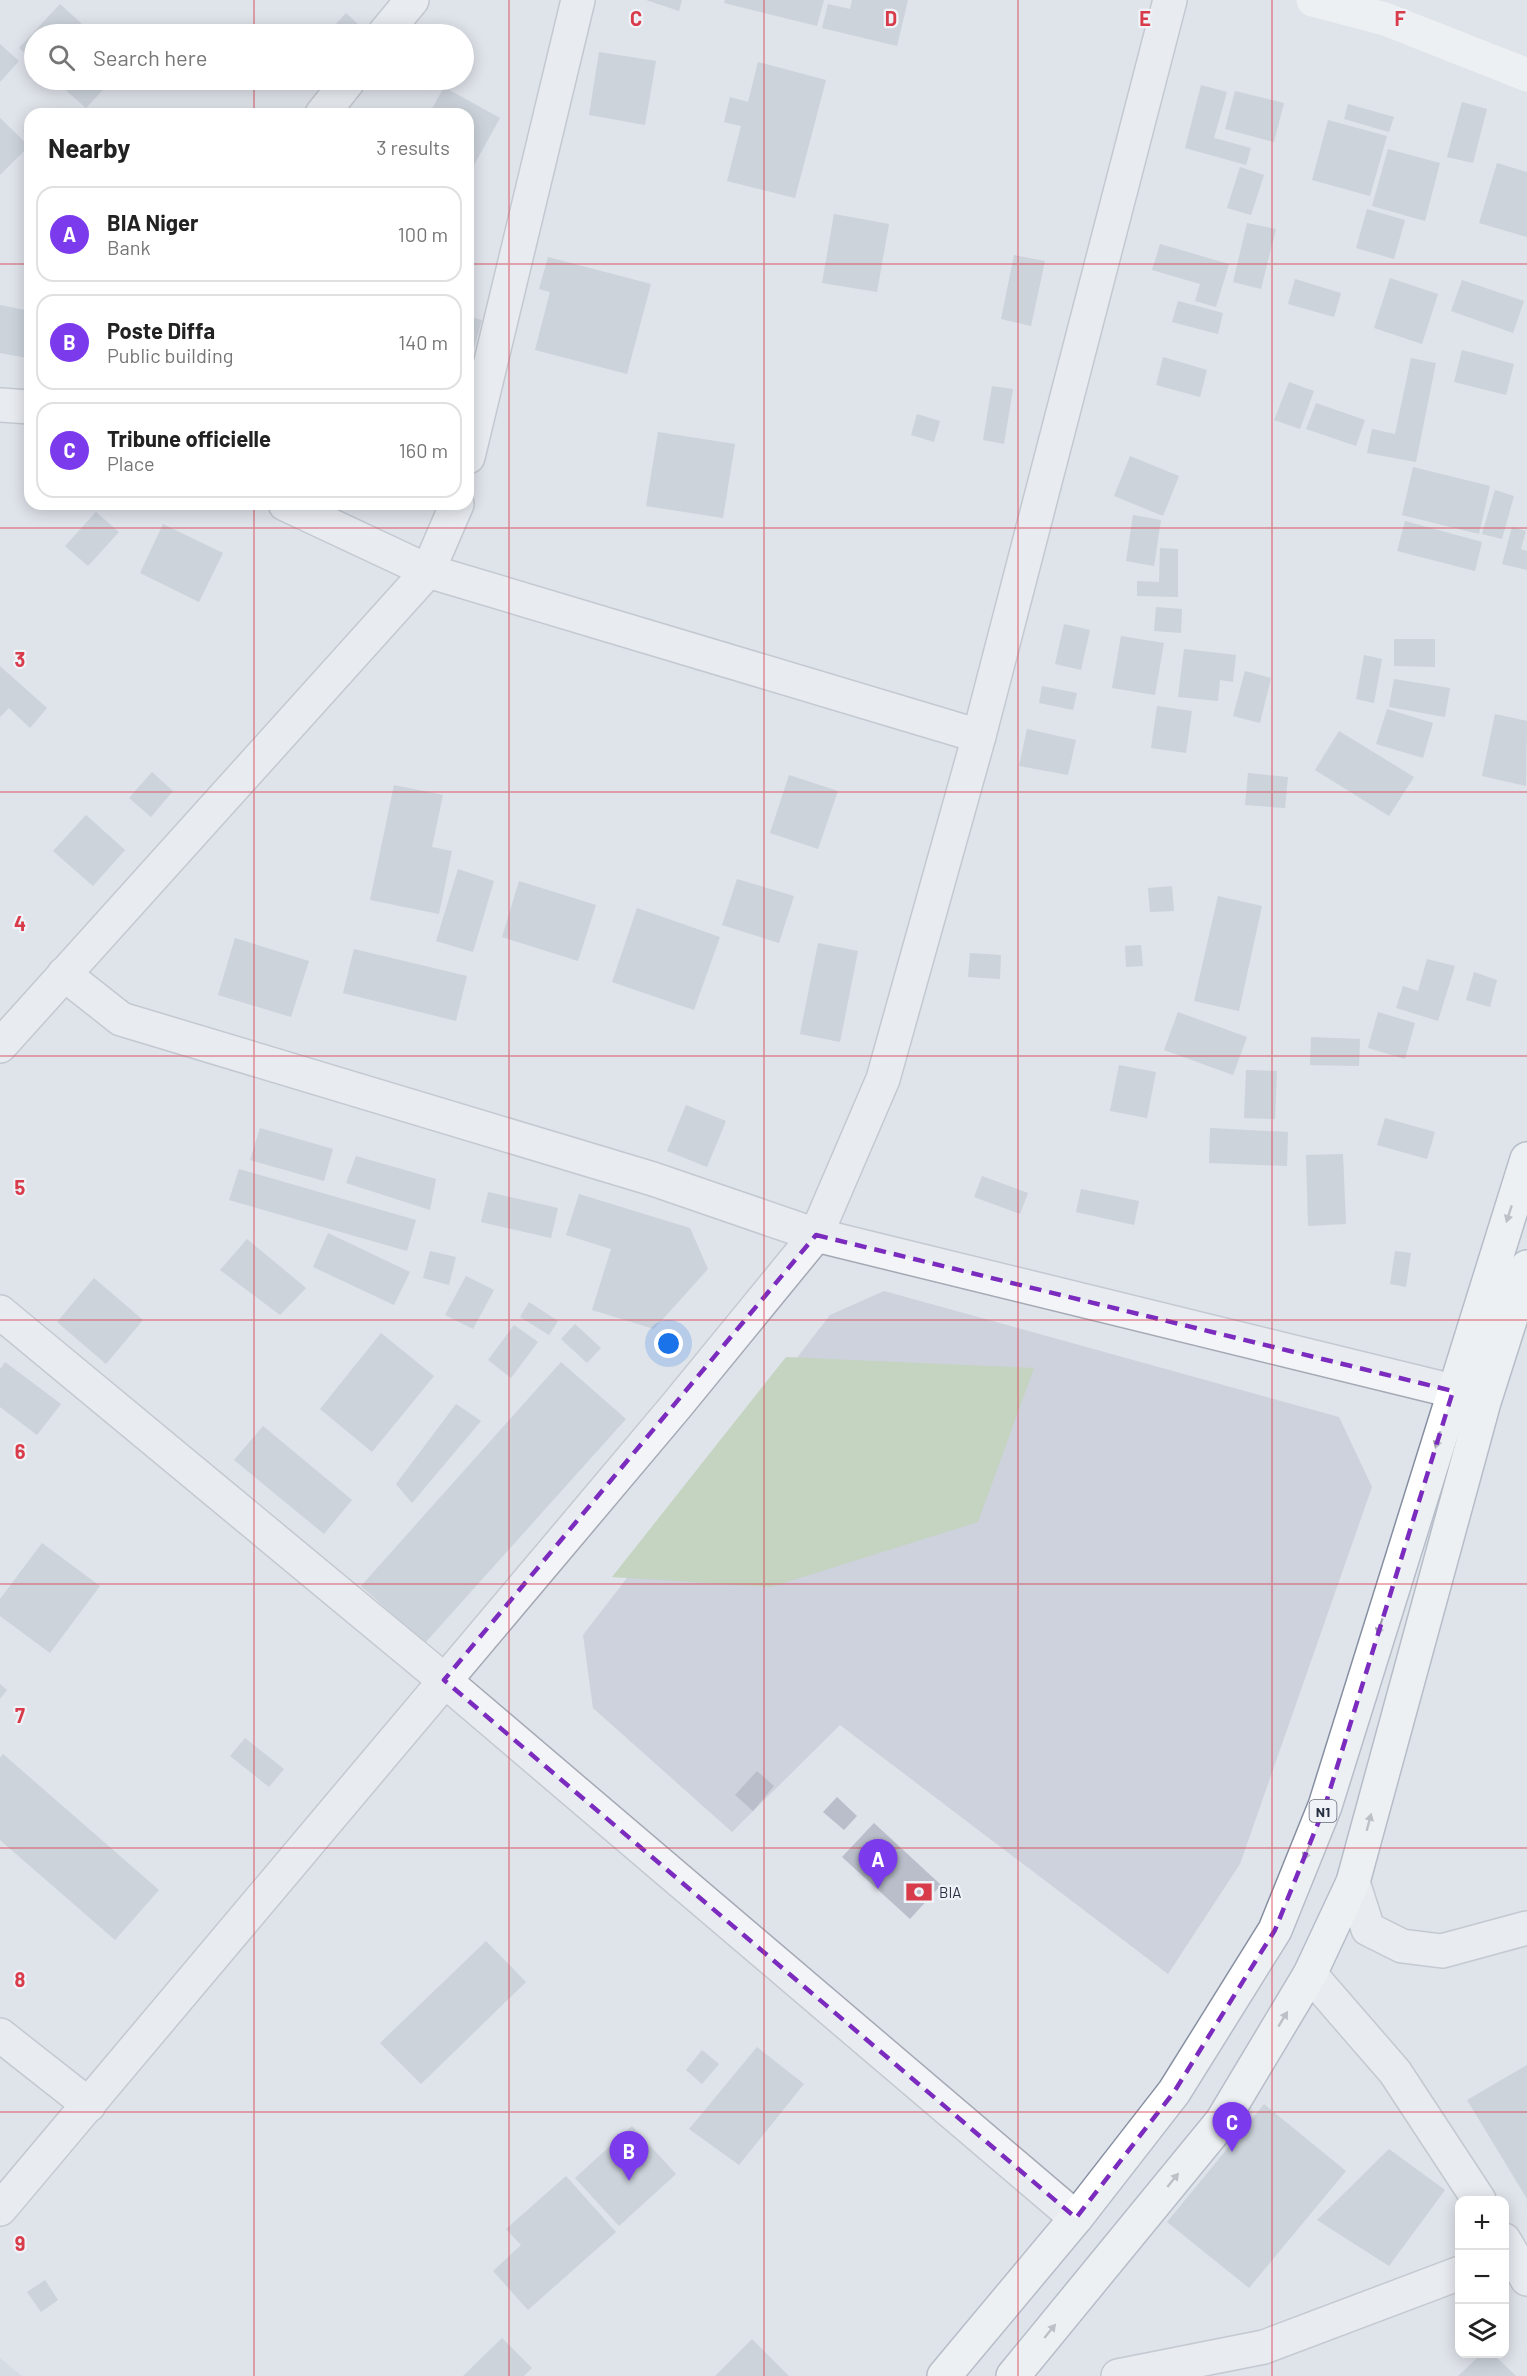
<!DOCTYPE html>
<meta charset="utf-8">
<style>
body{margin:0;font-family:Barlow,sans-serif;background:#f2f2f2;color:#222}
.controls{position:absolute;right:18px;bottom:18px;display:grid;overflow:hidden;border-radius:12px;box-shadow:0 3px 15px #0003}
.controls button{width:54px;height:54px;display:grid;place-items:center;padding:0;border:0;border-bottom:2px solid #e0e0e0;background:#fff;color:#222;font:30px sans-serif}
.you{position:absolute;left:669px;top:1344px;width:21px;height:21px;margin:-15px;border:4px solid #fff;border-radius:50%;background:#1a73e8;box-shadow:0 0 0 9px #1a73e833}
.badge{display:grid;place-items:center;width:39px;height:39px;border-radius:50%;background:#7c3aed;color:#fff;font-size:20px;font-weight:700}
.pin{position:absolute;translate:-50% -50px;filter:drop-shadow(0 2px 3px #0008)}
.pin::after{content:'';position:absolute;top:32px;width:21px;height:18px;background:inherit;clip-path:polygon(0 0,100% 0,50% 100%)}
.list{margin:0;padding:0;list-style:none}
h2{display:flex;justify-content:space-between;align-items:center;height:78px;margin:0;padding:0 24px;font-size:26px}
h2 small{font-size:20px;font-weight:400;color:#767676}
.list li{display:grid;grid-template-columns:39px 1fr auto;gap:18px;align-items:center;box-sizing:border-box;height:96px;margin:0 12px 12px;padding:0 12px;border:2px solid #e0e0e0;border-radius:18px}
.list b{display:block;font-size:22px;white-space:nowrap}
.list p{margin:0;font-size:20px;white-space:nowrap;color:#767676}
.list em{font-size:20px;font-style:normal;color:#767676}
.icon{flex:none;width:33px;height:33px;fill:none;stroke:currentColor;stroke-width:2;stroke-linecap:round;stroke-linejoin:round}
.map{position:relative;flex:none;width:1527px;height:2376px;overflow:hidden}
.search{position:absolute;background:#fff;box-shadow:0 3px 15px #0003;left:24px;top:24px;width:450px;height:66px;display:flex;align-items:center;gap:15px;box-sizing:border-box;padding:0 21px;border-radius:33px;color:#767676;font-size:22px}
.panel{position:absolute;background:#fff;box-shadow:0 3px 15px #0003;left:24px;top:108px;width:450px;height:402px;border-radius:18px}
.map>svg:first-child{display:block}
</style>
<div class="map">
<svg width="1527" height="2376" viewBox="0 0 1527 2376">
<rect width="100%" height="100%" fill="#dfe3ea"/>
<g fill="#cdd2dc">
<path d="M884 1291 1339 1417 1372 1487 1240 1864 1168 1974 840 1725 732 1832 593 1708 583 1635 830 1315Z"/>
<path d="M0 2358 22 2376H0Z"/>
</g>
<path fill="#c4d4c0" d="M786 1357 1034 1368 978 1522 771 1587 612 1577Z"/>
<g fill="#b9beca">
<path d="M646 0H682L679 11Z"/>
<path d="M725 0H824L817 26 724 3Z"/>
<path d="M852 0H908L897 46 822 28 828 4 850 9Z"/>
<path d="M60 4 93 34H34V62L19 48Z"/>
<path d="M346 13 359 25 350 34H346L335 25Z"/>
<path d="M0 44 19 61 0 82Z"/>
<path d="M599 52 656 61 645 125 589 115Z"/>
<path d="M758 62 826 80 795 198 727 181 741 126 724 122 730 97 748 102Z"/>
<path d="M54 80H112L86 108Z"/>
<path d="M1201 85 1227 92 1214 138 1251 148 1246 165 1185 148Z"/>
<path d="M444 87 500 118 468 176V114H429Z"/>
<path d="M1235 91 1284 103 1274 142 1225 129Z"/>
<path d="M1462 102 1487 109 1473 163 1447 157Z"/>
<path d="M1348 104 1394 117 1389 132 1344 119Z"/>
<path d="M0 118 29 146 0 175Z"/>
<path d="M1328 120 1387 136 1370 196 1312 180Z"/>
<path d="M30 123V137L23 131Z"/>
<path d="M1388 149 1440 163 1425 221 1372 206Z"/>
<path d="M1497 163 1527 172V237L1479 223Z"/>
<path d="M1240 167 1264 175 1251 215 1227 208Z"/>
<path d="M30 205V217L24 212Z"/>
<path d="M1367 209 1405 220 1394 259 1356 248Z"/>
<path d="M834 214 889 224 877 292 822 283Z"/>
<path d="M1247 223 1276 229 1261 289 1233 282Z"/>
<path d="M1160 244 1229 264 1216 307 1195 301 1200 284 1152 270Z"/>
<path d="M1014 255 1045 261 1031 326 1001 319Z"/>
<path d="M548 257 651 284 627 374 535 350 550 292 539 289Z"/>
<path d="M1390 278 1438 294 1422 344 1374 328Z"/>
<path d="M1295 279 1341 293 1334 317 1288 304Z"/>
<path d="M1462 280 1524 301 1513 333 1451 311Z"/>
<path d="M1178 301 1223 313 1218 334 1172 322Z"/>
<path d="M0 305 30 311V343L27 358 0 353Z"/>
<path d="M468 316 482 320 469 366H468Z"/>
<path d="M1462 350 1514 364 1506 395 1454 382Z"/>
<path d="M1163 357 1207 370 1200 397 1156 385Z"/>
<path d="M1411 358 1436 363 1416 462 1367 453 1372 429 1395 434Z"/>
<path d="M1289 382 1314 391 1300 429 1274 420Z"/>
<path d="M992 386 1013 389 1004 444 983 440Z"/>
<path d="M1316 403 1365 420 1356 446 1306 429Z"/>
<path d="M917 414 940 421 934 442 911 435Z"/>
<path d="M658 432 735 444 723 518 646 506Z"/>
<path d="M1130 456 1179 476 1163 516 1114 496Z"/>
<path d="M1413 467 1490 486 1479 534 1402 515Z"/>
<path d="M1495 490 1514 496 1502 539 1482 534Z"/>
<path d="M96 512 119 532 88 566 65 546Z"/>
<path d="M1133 515 1161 520 1154 566 1126 561Z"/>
<path d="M1405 521 1482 542 1475 571 1397 551Z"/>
<path d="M163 524 223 553 199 602 140 573Z"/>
<path d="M1512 527 1526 531 1521 549 1527 551V570L1502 564Z"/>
<path d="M1160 548 1178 549V597L1137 596V581L1159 582Z"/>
<path d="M1156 607 1182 609 1181 633 1154 631Z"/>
<path d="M1064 624 1090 630 1081 670 1055 664Z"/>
<path d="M1121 636 1164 643 1155 695 1112 688Z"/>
<path d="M1394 639H1435V667L1394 666Z"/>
<path d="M1184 649 1236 655 1233 682 1220 680 1218 701 1178 697Z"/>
<path d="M1364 655 1382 659 1374 703 1356 699Z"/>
<path d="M0 666 47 708 30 728 9 708 0 717Z"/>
<path d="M1245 671 1271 678 1260 723 1233 716Z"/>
<path d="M1394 679 1450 688 1445 717 1389 707Z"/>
<path d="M1042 686 1077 693 1073 710 1039 703Z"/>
<path d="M1157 706 1192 711 1186 753 1151 748Z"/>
<path d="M1387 709 1433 723 1423 758 1376 744Z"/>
<path d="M1495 714 1527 721 1526 786 1482 776Z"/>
<path d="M1027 729 1076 740 1068 775 1019 766Z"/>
<path d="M1339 731 1414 777 1389 816 1315 770Z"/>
<path d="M152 772 173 791 151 817 129 798Z"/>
<path d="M1248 773 1288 777 1285 808 1245 805Z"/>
<path d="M789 775 838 791 818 849 770 833Z"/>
<path d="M394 785 443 795 432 847 452 851 439 914 370 900Z"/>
<path d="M86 815 125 850 93 886 53 851Z"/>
<path d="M458 869 494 881 473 952 436 941Z"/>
<path d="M737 879 794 896 779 943 722 925Z"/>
<path d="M519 881 596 905 578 961 502 937Z"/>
<path d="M1172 886 1174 911 1150 912 1148 888Z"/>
<path d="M1218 896 1262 906 1239 1011 1194 1001Z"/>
<path d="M637 908 720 937 694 1010 612 982Z"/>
<path d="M235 938 309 961 291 1017 218 995Z"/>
<path d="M818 943 858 951 840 1042 800 1034Z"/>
<path d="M1141 945 1143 966 1126 967 1125 946Z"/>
<path d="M354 949 467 976 456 1021 343 993Z"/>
<path d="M970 953 1001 955 1000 979 968 977Z"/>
<path d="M1427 959 1455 966 1438 1021 1396 1008 1403 986 1418 991Z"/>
<path d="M1474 972 1497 980 1490 1007 1466 1000Z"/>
<path d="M1178 1012 1247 1037 1233 1075 1164 1050Z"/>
<path d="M1378 1012 1415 1023 1405 1059 1368 1048Z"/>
<path d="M1311 1037 1360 1039 1359 1066 1310 1065Z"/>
<path d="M1119 1065 1156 1072 1147 1118 1110 1111Z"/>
<path d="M1246 1070 1277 1071 1275 1119 1244 1118Z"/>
<path d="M686 1105 726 1121 707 1167 667 1151Z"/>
<path d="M1385 1118 1435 1132 1427 1159 1377 1145Z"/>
<path d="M260 1128 333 1149 324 1181 250 1160Z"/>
<path d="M1210 1128 1288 1132 1287 1166 1209 1163Z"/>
<path d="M1343 1154 1346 1224 1308 1226 1306 1155Z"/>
<path d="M356 1156 436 1179 430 1210 346 1183Z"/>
<path d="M239 1169 416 1220 407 1251 229 1200Z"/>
<path d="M982 1176 1028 1193 1020 1214 974 1197Z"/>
<path d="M1081 1189 1139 1201 1134 1225 1076 1212Z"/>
<path d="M488 1192 558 1208 551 1238 481 1222Z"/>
<path d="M579 1194 690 1228 708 1269 654 1329 592 1310 611 1249 566 1235Z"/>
<path d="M328 1233 410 1272 394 1305 313 1267Z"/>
<path d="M247 1239 306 1288 280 1315 220 1270Z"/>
<path d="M430 1251 456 1257 449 1285 423 1278Z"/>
<path d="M1395 1251 1411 1253 1406 1287 1390 1284Z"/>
<path d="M466 1276 494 1290 473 1329 445 1315Z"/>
<path d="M94 1278 143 1320 106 1364 57 1322Z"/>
<path d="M529 1302 558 1321 549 1335 520 1317Z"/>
<path d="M575 1324 601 1348 587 1363 561 1339Z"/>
<path d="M514 1325 538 1342 511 1378 488 1360Z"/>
<path d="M381 1333 434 1376 372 1452 320 1409Z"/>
<path d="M5 1362 61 1404 37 1435 0 1407V1369Z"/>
<path d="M561 1362 626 1419 425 1643 361 1586Z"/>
<path d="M456 1404 481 1421 412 1503 396 1484Z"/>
<path d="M263 1426 352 1500 324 1534 234 1460Z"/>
<path d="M42 1543 100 1586 50 1653 0 1616V1599Z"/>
<path d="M0 1684 7 1690 0 1699Z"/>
<path d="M245 1738 284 1769 269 1787 230 1756Z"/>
<path d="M3 1754 159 1890 115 1940 0 1840V1758Z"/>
<path d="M757 1771 774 1786 753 1811 735 1795Z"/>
<path d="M837 1797 857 1816 844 1830 823 1812Z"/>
<path d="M874 1823 941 1885 910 1919 842 1857Z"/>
<path d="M486 1941 526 1982 421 2084 380 2043Z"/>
<path d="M757 2047 804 2084 739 2165 689 2129Z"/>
<path d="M702 2050 719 2064 702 2084 686 2070Z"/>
<path d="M1527 2065V2199L1467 2100Z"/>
<path d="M1264 2104 1346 2171 1249 2288 1167 2222Z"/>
<path d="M632 2126 676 2174 619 2226 575 2178Z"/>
<path d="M1389 2149 1445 2190 1389 2266 1317 2220Z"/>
<path d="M566 2176 616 2232 528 2310 493 2271 521 2245 506 2229Z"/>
<path d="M45 2280 58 2300 41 2312 27 2292Z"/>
<path d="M502 2338 532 2368 524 2376H463Z"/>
<path d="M752 2339 789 2376H715Z"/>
<path d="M1481 2354H1493L1516 2376H1458Z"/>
</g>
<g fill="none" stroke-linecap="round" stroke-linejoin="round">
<defs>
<g id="street">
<path d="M384 34 412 0"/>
<path d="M322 114 349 80"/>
<path d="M0 405 30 407"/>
<path d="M468 457 578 0"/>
<path d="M285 504 428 571 979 736"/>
<path d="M64 974 121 1019 653 1179 816 1235 1453 1391"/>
<path d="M0 1046 428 571 457 504"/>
<path d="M0 1312 444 1680 1076 2218"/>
<path d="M1353 1882 1368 1929 1402 1946 1442 1951 1527 1928"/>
<path d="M1310 1974 1395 2072 1479 2200"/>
<path d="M0 2035 89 2105"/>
<path d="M0 2209 677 1405 816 1235 883 1079 979 736 1170 0"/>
<path d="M1504 2240 1527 2279"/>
<path d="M1118 2376 1264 2347 1460 2273"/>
</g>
<g id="highway">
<path d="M944 2376 1076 2218 1174 2092 1275 1930 1325 1806 1527 1159"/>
<path d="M1013 2376 1222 2121 1310 1974 1353 1882 1484 1402 1527 1267"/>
</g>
</defs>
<use href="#street" stroke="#a4a9b4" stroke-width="36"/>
<use href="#highway" stroke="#868fa1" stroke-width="36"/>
<use href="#street" stroke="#f3f4f8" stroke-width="33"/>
<path stroke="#fff" stroke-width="33" d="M1313 0 1385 19 1527 75"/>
<use href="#highway" stroke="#fff" stroke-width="33"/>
</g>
<defs><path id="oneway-solid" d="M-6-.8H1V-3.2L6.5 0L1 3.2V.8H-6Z" transform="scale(1.5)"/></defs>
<g fill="#9397a0">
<use href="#oneway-solid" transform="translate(1509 1214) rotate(108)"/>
<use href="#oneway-solid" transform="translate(1438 1440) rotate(107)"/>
<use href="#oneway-solid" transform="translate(1380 1627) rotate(107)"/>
<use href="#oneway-solid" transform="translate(1369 1822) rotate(-75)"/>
<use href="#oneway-solid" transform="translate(1307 1852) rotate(112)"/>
<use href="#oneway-solid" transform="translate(1283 2019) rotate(-59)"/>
<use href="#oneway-solid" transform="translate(1173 2180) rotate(-51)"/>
<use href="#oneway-solid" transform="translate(1050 2331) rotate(-51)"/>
</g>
<path d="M0 0H1527V2376H0ZM816 1235 1453 1391 1325 1806 1275 1930 1174 2092 1076 2218 444 1680Z" fill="#dfe3ea" fill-opacity=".55" fill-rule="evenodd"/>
<path fill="none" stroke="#7b2cbf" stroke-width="4.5" stroke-dasharray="12 8" stroke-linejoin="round" d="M816 1235 1453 1391 1325 1806 1275 1930 1174 2092 1076 2218 444 1680Z"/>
<path fill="none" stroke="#d83b49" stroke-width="1.5" stroke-opacity="0.55" d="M254 0V34M509 0V2376M764 0V2376M1018 0V2376M1272 0V2376M254 80V114M0 264H30M468 264H1527M254 504V2376M0 528H1527M0 792H1527M0 1056H1527M0 1320H1527M0 1584H1527M0 1848H1527M0 2112H1527"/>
<defs>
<symbol id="bank-bare" viewBox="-9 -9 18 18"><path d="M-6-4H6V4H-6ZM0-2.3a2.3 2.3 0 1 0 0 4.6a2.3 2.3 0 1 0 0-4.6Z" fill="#d83b49" stroke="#eff2f7" stroke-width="2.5" paint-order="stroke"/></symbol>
</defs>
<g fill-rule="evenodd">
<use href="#bank-bare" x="900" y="1873" width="38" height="38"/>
</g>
<g text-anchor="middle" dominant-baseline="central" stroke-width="4.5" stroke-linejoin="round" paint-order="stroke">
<rect fill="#eff2f7" stroke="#636a78" stroke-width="1.5" x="1309.5" y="1800" width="27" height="22" rx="4.5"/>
<g font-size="14" font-weight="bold" fill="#272f42">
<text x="1323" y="1811">N1</text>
</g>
<g font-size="15" fill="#272f42" stroke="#eff2f7" text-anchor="start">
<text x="939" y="1892">BIA</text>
</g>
</g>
<g font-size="20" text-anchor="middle" font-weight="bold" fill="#d83b49" stroke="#eff2f7" stroke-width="4.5" stroke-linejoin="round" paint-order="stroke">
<text x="636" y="26">C</text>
<text x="891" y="26">D</text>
<text x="1145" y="26">E</text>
<text x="1400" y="26">F</text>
<text x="20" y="667">3</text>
<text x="20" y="931">4</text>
<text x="20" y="1195">5</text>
<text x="20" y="1459">6</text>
<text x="20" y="1723">7</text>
<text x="20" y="1987">8</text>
<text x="20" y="2251">9</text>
</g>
</svg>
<div class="controls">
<button>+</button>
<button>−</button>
<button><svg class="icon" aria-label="layers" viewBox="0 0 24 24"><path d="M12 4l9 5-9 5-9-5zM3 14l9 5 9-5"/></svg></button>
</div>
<div class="you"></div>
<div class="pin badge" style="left:878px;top:1889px">A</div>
<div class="pin badge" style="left:629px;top:2181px">B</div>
<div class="pin badge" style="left:1232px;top:2152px">C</div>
<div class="search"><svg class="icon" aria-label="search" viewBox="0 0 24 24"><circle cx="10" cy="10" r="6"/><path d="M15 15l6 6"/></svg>Search here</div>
<section class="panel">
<h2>Nearby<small>3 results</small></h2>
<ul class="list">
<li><span class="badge">A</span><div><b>BIA Niger</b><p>Bank</p></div><em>100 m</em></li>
<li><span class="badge">B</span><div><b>Poste Diffa</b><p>Public building</p></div><em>140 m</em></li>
<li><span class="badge">C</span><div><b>Tribune officielle</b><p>Place</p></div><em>160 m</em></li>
</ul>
</section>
</div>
